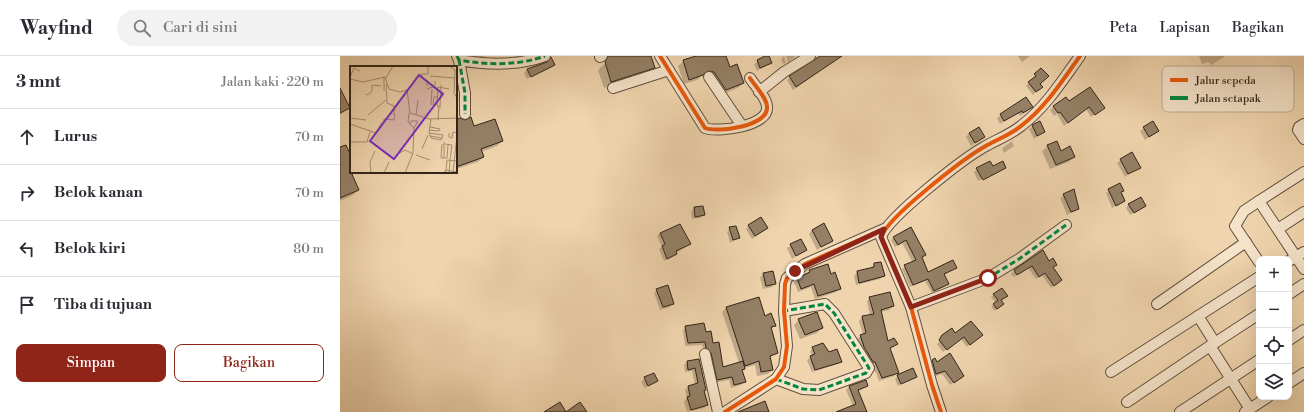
<!DOCTYPE html>
<html lang="id">
<meta charset="utf-8">
<style>
body{margin:0;font-family:"Libre Bodoni",serif;background:#f2f2f3;color:#2b2b33}
.controls{position:absolute;right:12px;bottom:12px;display:grid;overflow:hidden;border-radius:8px;box-shadow:0 4px 16px #0002}
.controls button{width:36px;height:36px;display:grid;place-items:center;padding:0;border:0;border-bottom:1px solid #e1e1e2;background:#fff;color:#2b2b33;font:20px sans-serif}
.stop{position:absolute;width:12px;height:12px;margin:-9px;border:3px solid #8f2418;border-radius:50%;background:#fff}
.stop.end{background:#8f2418;border-color:#fff;box-shadow:0 1px 4px #0008}
.list{margin:0;padding:0;list-style:none}
h2{display:flex;justify-content:space-between;align-items:center;height:52px;margin:0;padding:0 16px;font-size:17px}
h2 small{font-size:13px;font-weight:400;color:#7c7c81}
.list li{display:grid;grid-template-columns:26px 1fr auto;gap:12px;align-items:center;box-sizing:border-box;height:56px;padding:0 16px;border-top:1px solid #e1e1e2}
.list b{display:block;font-size:15px;white-space:nowrap}
.list em{font-size:13px;font-style:normal;color:#7c7c81}
.actions{display:flex;gap:8px;padding:12px 16px}
.actions a{flex:1;padding:9px 0;border:1px solid #8f2418;border-radius:8px;text-align:center;font-size:14px;color:#8f2418}
.actions .main{background:#8f2418;color:#fff}
.icon{flex:none;width:22px;height:22px;fill:none;stroke:currentColor;stroke-width:2;stroke-linecap:round;stroke-linejoin:round}
.map{position:relative;flex:none;width:964px;height:356px;overflow:hidden}
header{display:flex;align-items:center;gap:24px;box-sizing:border-box;height:56px;padding:0 20px;background:#fff;border-bottom:1px solid #e1e1e2}
header strong{font-size:19px}
nav{display:flex;gap:22px;margin-inline-start:auto;font-size:14px}
.search{width:280px;height:36px;background:#f2f2f3;display:flex;align-items:center;gap:10px;box-sizing:border-box;padding:0 14px;border-radius:22px;color:#7c7c81;font-size:15px}
main{display:flex}
aside{flex:1;background:#fff}
.map>svg:first-child{display:block}
</style>
<header>
<strong>Wayfind</strong>
<div class="search"><svg class="icon" aria-label="search" viewBox="0 0 24 24"><circle cx="10" cy="10" r="6"/><path d="M15 15l6 6"/></svg>Cari di sini</div>
<nav><a>Peta</a><a>Lapisan</a><a>Bagikan</a></nav>
</header>
<main>
<aside>
<h2>3 mnt<small>Jalan kaki · 220 m</small></h2>
<ul class="list">
<li><svg class="icon" aria-label="ahead" viewBox="0 0 24 24"><path d="M12 20V5M6 11l6-6 6 6"/></svg><div><b>Lurus</b></div><em>70 m</em></li>
<li><svg class="icon" aria-label="right" viewBox="0 0 24 24"><path d="M7 20v-9h11M14 6l5 5-5 5"/></svg><div><b>Belok kanan</b></div><em>70 m</em></li>
<li><svg class="icon" aria-label="left" viewBox="0 0 24 24"><path d="M17 20v-9H6M10 6l-5 5 5 5"/></svg><div><b>Belok kiri</b></div><em>80 m</em></li>
<li><svg class="icon" aria-label="arrive" viewBox="0 0 24 24"><path d="M6 21V4h12l-3 4 3 4H6"/></svg><div><b>Tiba di tujuan</b></div></li>
</ul>
<div class="actions"><a class="main">Simpan</a><a>Bagikan</a></div>
</aside>
<div class="map">
<svg width="964" height="356" viewBox="0 0 964 356">
<rect width="100%" height="100%" fill="#efd4ad"/>
<filter id="stains"><feTurbulence type="fractalNoise" baseFrequency=".005" numOctaves="4"/><feColorMatrix values="0 0 0 0 .2 0 0 0 0 .09 0 0 0 0 .02 0 0 0 .5 -.17"/></filter>
<radialGradient id="worn" r=".72"><stop offset=".6" stop-color="#630" stop-opacity="0"/><stop offset="1" stop-color="#630" stop-opacity=".3"/></radialGradient>
<g fill="#0003">
<path d="M127 0H147L129 5Z"/>
<path d="M272 0H310L314 11 307 18 264 32 258 14Z"/>
<path d="M360 0H385L389 13 403 27 398 32 380 39 369 21 362 19 357 24 344 28 338 10 344 5Z"/>
<path d="M428 0 431 7 417 15 414 8Z"/>
<path d="M444 0 446 7 443 8 441 3Z"/>
<path d="M446 0H456L448 6Z"/>
<path d="M482 0H501L453 34 447 24Z"/>
<path d="M678 0H690L682 6Z"/>
<path d="M859 0H884V1L871 9 869 6 862 8Z"/>
<path d="M207 7 214 8 187 23 184 17 187 13Z"/>
<path d="M701 13 698 34 693 39 686 30Z"/>
<path d="M749 32 760 55 751 61 746 53 724 70 717 58 714 60 710 54 713 51 728 47Z"/>
<path d="M0 37 9 52 0 59Z"/>
<path d="M686 42 691 51 680 60 678 57 660 68 657 62Z"/>
<path d="M116 65 133 71 162 85 157 90 141 96 143 101 138 106 116 113Z"/>
<path d="M813 66 818 74 805 84 800 75Z"/>
<path d="M693 70 704 76 694 83 689 73Z"/>
<path d="M629 77 644 81 631 90 626 81Z"/>
<path d="M672 85 674 90 664 97 662 92Z"/>
<path d="M716 86 720 96 734 101 729 106 710 113 702 95 708 90Z"/>
<path d="M0 93 11 103V116H15L12 120 18 134 13 139 0 145Z"/>
<path d="M781 104 799 111 785 121 777 107Z"/>
<path d="M652 112H665L638 125 634 116 637 113Z"/>
<path d="M733 134 738 153 727 159 720 142Z"/>
<path d="M769 134 784 145 772 152 766 137Z"/>
<path d="M789 148 805 150 790 159 786 152Z"/>
<path d="M354 152 364 159 360 162 352 163 351 156Z"/>
<path d="M409 169 427 172 412 183 406 173Z"/>
<path d="M390 172 399 182 390 187 387 176Z"/>
<path d="M571 172 584 199 581 202 587 217 616 212 604 219 608 228 592 237 585 225 570 231 562 213 573 207 562 187 555 191 551 184Z"/>
<path d="M472 174 491 185 477 194 469 178Z"/>
<path d="M320 177 350 188 336 197 333 201 324 205 319 193 322 191 317 180Z"/>
<path d="M460 184 465 194 452 203 447 192Z"/>
<path d="M702 195 709 206 716 209 712 212 718 227 711 232 702 219 696 223 688 212 674 221 671 218 674 215Z"/>
<path d="M534 208 544 219 540 223 516 229 514 220 517 216 531 213Z"/>
<path d="M470 215 491 219 500 232 496 236 475 243 471 231 458 236 454 226Z"/>
<path d="M424 218 435 227 432 231 423 233 420 221Z"/>
<path d="M317 234 333 247 330 251 320 254 314 237Z"/>
<path d="M654 238 664 242 661 244 663 248 655 255 651 251 656 247 651 241Z"/>
<path d="M418 242 424 261 435 269 430 274 437 297 429 302 432 314 428 318 417 320 415 309 404 312 402 316 404 326 401 329 391 332 389 324 374 327 362 289 345 290 343 274 346 271 365 277 382 312 399 307 382 256 386 252Z"/>
<path d="M530 242 553 250 549 254 540 256 547 286 557 288 550 293 557 316 554 320 539 325 536 317 520 295 517 283 523 279 519 265 522 261 530 259 527 245Z"/>
<path d="M459 264 482 272 477 277 460 283 454 269Z"/>
<path d="M612 274 615 279 638 282 627 291 621 283 603 296 597 288Z"/>
<path d="M473 292 488 297 500 305 498 308 472 316 467 304 472 300 470 295Z"/>
<path d="M359 304 367 349 364 352 347 356 344 345 347 342 345 334 348 331 355 329 352 315 345 316 344 309 347 306Z"/>
<path d="M593 305 597 307 619 323 610 329 602 318 593 321 589 308Z"/>
<path d="M558 320 576 321 558 330 555 323Z"/>
<path d="M305 322 317 325 305 332 301 326Z"/>
<path d="M525 325 527 330 517 336 526 356H505L513 350 506 334 509 331Z"/>
</g>
<g fill="#958066" stroke="#332419">
<path d="M268 0H311L315 12 271 26 265 6Z"/>
<path d="M356 0H386L390 11 397 8 404 27 386 34 374 16 369 15 363 19 349 24 343 4Z"/>
<path d="M425 0H429L432 7 420 12 417 4Z"/>
<path d="M480 0H502L456 31 449 20Z"/>
<path d="M211 1 215 9 191 21 187 13 207 6Z"/>
<path d="M701 12 709 20 700 28 703 31 696 36 688 26 696 20 694 18Z"/>
<path d="M750 31 765 52 755 59 749 51 728 67 720 56 718 57 713 50 726 41 729 45Z"/>
<path d="M0 32 10 52 0 57Z"/>
<path d="M686 41 693 51 683 57 682 55 664 65 660 58Z"/>
<path d="M131 61 134 70 155 63 163 85 141 93 144 101 116 111V64L120 62 125 64Z"/>
<path d="M700 65 705 76 697 80 692 69Z"/>
<path d="M813 65 819 75 809 81 803 71Z"/>
<path d="M639 71 645 81 635 87 629 77Z"/>
<path d="M717 85 721 95 730 90 735 101 716 109 707 89Z"/>
<path d="M6 89 11 100V116L19 134 0 142V91Z"/>
<path d="M792 96 801 112 788 118 780 103Z"/>
<path d="M650 105 653 110 663 105 666 112 643 124 636 112Z"/>
<path d="M780 127 784 135 781 136 785 145 776 150 768 133Z"/>
<path d="M734 133 739 153 731 156 723 138Z"/>
<path d="M801 141 806 150 794 157 788 148Z"/>
<path d="M363 150 365 159 355 161 354 151Z"/>
<path d="M421 161 428 172 415 180 408 169Z"/>
<path d="M484 167 493 185 481 191 472 174Z"/>
<path d="M340 168 351 188 336 195 337 198 327 203 322 190 325 188 320 177Z"/>
<path d="M396 170 400 182 393 184 389 171Z"/>
<path d="M571 171 586 199 582 201 588 216 613 204 617 212 604 218 609 228 594 235 588 223 573 229 564 209 576 204 566 184 558 189 553 181Z"/>
<path d="M461 183 467 194 456 200 450 188Z"/>
<path d="M703 194 709 205 713 202 717 209 713 211 722 224 714 230 705 217 699 221 692 210 677 219 674 214Z"/>
<path d="M541 206 545 220 519 227 517 215 534 211V207Z"/>
<path d="M488 208 491 218 495 216 501 233 478 240 474 228 461 233 457 222 470 216 469 214Z"/>
<path d="M433 215 436 228 426 230 423 217Z"/>
<path d="M328 229 334 248 323 251 316 233Z"/>
<path d="M662 232 668 240 661 244 664 248 657 253 653 248 658 244 653 238Z"/>
<path d="M550 236 554 250 541 254 548 285 554 282 558 288 550 292 559 317 542 322 535 306H533L524 291 520 279 526 277 522 260 534 258 529 241Z"/>
<path d="M419 241 425 260 431 257 436 270 431 271 438 297 430 300 433 314 421 316 419 305 405 310 386 251Z"/>
<path d="M477 256 483 272 465 279 458 263Z"/>
<path d="M631 265 643 279 630 289 624 281 607 294 599 284 602 279 612 272 615 277Z"/>
<path d="M364 267 366 276 371 275 373 287 379 286 383 311 403 305 405 313 402 314 406 326 394 329 392 321 377 324 371 297 366 292 365 286 348 287 345 270Z"/>
<path d="M483 287 489 296 497 293 502 306 475 314 470 300 475 298 472 291Z"/>
<path d="M610 297 624 320 614 327 605 315 596 318 592 304 595 302 597 306Z"/>
<path d="M359 303 366 334 364 335 368 349 351 354 347 341 350 340 348 330 358 327 355 312 348 314 347 305Z"/>
<path d="M573 312 577 321 561 328 557 319Z"/>
<path d="M314 317 318 325 308 330 304 321Z"/>
<path d="M526 324 528 330 518 334 527 356H496L516 348 509 330Z"/>
<path d="M425 345 429 356H398Z"/>
<path d="M220 346 226 356 240 346 247 356H204Z"/>
</g>
<g fill="none" stroke-linecap="round" stroke-linejoin="round">
<defs>
<g id="minor">
<path d="M117 0 119 4C147 9 177 10 205 0"/>
<path d="M320 0 365 72C378 77 429 70 427 51 427 42 415 30 410 22"/>
<path d="M260 1 262 0"/>
<path d="M119 4 125 37V58"/>
<path d="M369 21 402 70"/>
<path d="M273 32 329 14"/>
<path d="M419 36 444 16 470 0"/>
<path d="M964 68 959 71 958 74 964 83"/>
<path d="M919 145 964 116"/>
<path d="M938 173 964 156"/>
<path d="M949 205 964 196"/>
<path d="M919 206 895 170 904 155 919 145 964 213"/>
<path d="M949 238 964 228"/>
<path d="M817 248 906 186"/>
<path d="M571 251 648 222 679 203 726 169"/>
<path d="M858 260 875 287"/>
<path d="M949 284 964 274"/>
<path d="M870 290 919 258"/>
<path d="M365 298 378 356"/>
<path d="M771 316 919 221"/>
<path d="M436 323 463 333 479 334 526 317 529 312 494 257 485 248 444 255"/>
<path d="M949 327 964 317"/>
<path d="M787 346 870 290 910 353"/>
<path d="M385 356 436 323 444 311 447 290 444 255 445 228 447 222 465 208 544 173"/>
<path d="M601 356 592 329 571 251 541 181C548 161 623 103 644 91 656 84 670 79 681 70 706 51 722 25 740 0"/>
<path d="M840 356 919 304"/>
<path d="M905 356 928 341"/>
</g>
</defs>
<use href="#minor" stroke="#62503e" stroke-width="12"/>
<use href="#minor" stroke="#f5e3ca" stroke-width="10"/>
<g stroke="#00873e" stroke-width="3" stroke-dasharray="6 3" stroke-linecap="butt">
<path d="M117 0 119 4C147 9 177 10 205 0"/>
<path d="M119 4 125 37V58"/>
<path d="M571 251 648 222 679 203 726 169"/>
<path d="M436 323 463 333 479 334 526 317 529 312 494 257 485 248 444 255"/>
</g>
<defs>
<g id="cycleway">
<path d="M320 0 365 72C378 77 429 70 427 51 427 42 415 30 410 22"/>
<path d="M385 356 436 323 444 311 447 290 444 255 445 228 447 222 465 208 544 173"/>
<path d="M601 356 592 329 571 251 541 181C548 161 623 103 644 91 656 84 670 79 681 70 706 51 722 25 740 0"/>
</g>
</defs>
<use href="#cycleway" stroke="#f5e3ca" stroke-width="6"/>
<use href="#cycleway" stroke="#e8590c" stroke-width="4"/>
</g>
<g fill="none" stroke-linecap="round" stroke-linejoin="round">
<path stroke="#8f2418" stroke-width="5" d="M455 215 544 173 541 181 571 251 648 222"/>
</g>
<g transform="translate(10 10)">
<rect width="107" height="107" fill="#efd4ad"/>
<path fill="none" stroke="#a48e72" stroke-width="1" d="M99 0 105 4 104 27 107 32M80 10 104 12M0 11 4 2 10 5M34 11V25M36 12 43 0M0 13 13 16 35 11 39 23 50 26 57 24 60 47 79 53 107 52M36 18 37 37 44 40V48M77 20V14H74L71 8H78V0M77 23 85 20V15M16 28 18 29 22 25V19L31 20M81 39 82 23M83 39 84 31H88M89 40H87L88 21 99 23M90 40 91 19M18 49 36 34M66 49 68 34M0 52 16 54M88 54 89 40 91 41M33 57 34 53 44 54 45 49 43 48M0 58 26 67 32 56M60 58 61 55H68L64 62M79 64 89 65 90 63 80 61M79 67 93 69 92 72M99 67V71L102 72 103 66 107 67M80 70 92 72 91 74 81 72 79 66 81 53M0 76H17L20 66M94 76V92M92 78 91 92H94M95 78 102 79 100 94M72 83 78 69M50 87 55 84 63 88M66 89 80 94M94 92H97L98 79M21 107 20 96 25 85M34 107 39 96M55 107 63 87 64 62 58 56 59 47M93 107 96 104 97 94 107 95M96 107V104L107 106M99 107 100 94M103 107 107 69"/>
<path fill="#7b2cbf" fill-opacity="0.15" stroke="#7b2cbf" stroke-width="2" d="M69 9 93 28 44 93 20 75Z"/>
<rect width="107" height="107" fill="none" stroke="#332419" stroke-width="2"/>
</g>
<rect x="822" y="10" width="132" height="46" rx="6" fill="#f5e3ca" stroke="#bbaa95" stroke-width="1"/>
<rect x="830" y="22" width="18" height="4" fill="#e8590c"/>
<rect x="830" y="40" width="18" height="4" fill="#00873e"/>
<g font-size="11" fill="#332419">
<text x="855" y="28">Jalur sepeda</text>
<text x="855" y="46">Jalan setapak</text>
</g>
<rect width="100%" height="100%" filter="url(#stains)"/>
<rect width="100%" height="100%" fill="url(#worn)"/>
</svg>
<div class="controls">
<button>+</button>
<button>−</button>
<button><svg class="icon" aria-label="locate" viewBox="0 0 24 24"><circle cx="12" cy="12" r="6"/><path d="M12 2v4M12 18v4M2 12h4M18 12h4"/></svg></button>
<button><svg class="icon" aria-label="layers" viewBox="0 0 24 24"><path d="M12 4l9 5-9 5-9-5zM3 14l9 5 9-5"/></svg></button>
</div>
<div class="stop" style="left:648px;top:222px"></div>
<div class="stop end" style="left:455px;top:215px"></div>
</div>
</main>
